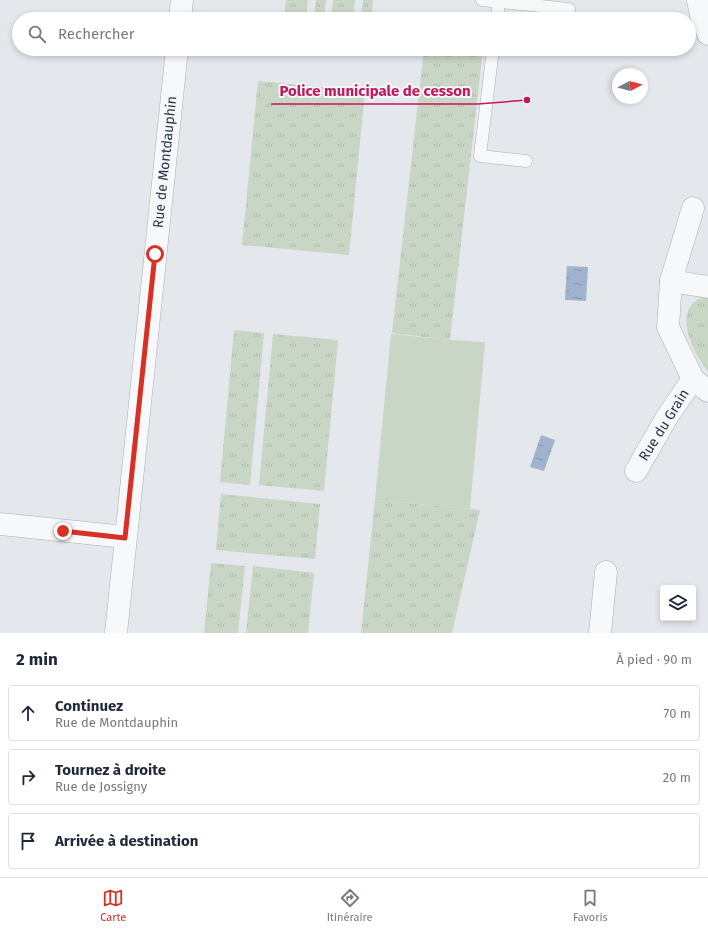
<!DOCTYPE html>
<html lang="fr">
<meta charset="utf-8">
<style>
body{margin:0;font-family:"Fira Sans",sans-serif;background:#f6f6f7;color:#1f2937}
.controls{position:absolute;right:12px;bottom:12px;display:grid;overflow:hidden;border-radius:4px;box-shadow:0 2px 6px #0003}
.controls button{width:36px;height:36px;display:grid;place-items:center;padding:0;border:0;border-bottom:1px solid #e0e1e3;background:#fff;color:#1f2937;font:20px sans-serif}
.compass{position:absolute;left:612px;top:68px;width:36px;height:36px;border-radius:50%;background:#fff;box-shadow:0 2px 6px #0003;rotate:83deg}
.stop{position:absolute;width:12px;height:12px;margin:-9px;border:3px solid #d93025;border-radius:50%;background:#fff}
.stop.end{background:#d93025;border-color:#fff;box-shadow:0 1px 4px #0008}
.list{margin:0;padding:0;list-style:none}
h2{display:flex;justify-content:space-between;align-items:center;height:52px;margin:0;padding:0 16px;font-size:17px}
h2 small{font-size:13px;font-weight:400;color:#747a83}
.list li{display:grid;grid-template-columns:26px 1fr auto;gap:12px;align-items:center;box-sizing:border-box;height:56px;margin:0 8px 8px;padding:0 8px;border:1px solid #e0e1e3;border-radius:4px}
.list b{display:block;font-size:15px;white-space:nowrap}
.list p{margin:0;font-size:13px;white-space:nowrap;color:#747a83}
.list em{font-size:13px;font-style:normal;color:#747a83}
.icon{flex:none;width:22px;height:22px;fill:none;stroke:currentColor;stroke-width:2;stroke-linecap:round;stroke-linejoin:round}
.map{position:relative;flex:none;width:708px;height:633px;overflow:hidden}
.search{position:absolute;background:#fff;box-shadow:0 2px 6px #0003;left:12px;right:12px;top:12px;height:44px;display:flex;align-items:center;gap:10px;box-sizing:border-box;padding:0 14px;border-radius:22px;color:#747a83;font-size:15px}
.sheet{height:244px;background:#fff}
nav{display:flex;justify-content:space-around;align-items:center;box-sizing:border-box;height:56px;border-top:1px solid #e0e1e3;background:#fff;font-size:11px;color:#747a83}
nav a{display:grid;justify-items:center;gap:2px}
nav .on{color:#d93025}
.map>svg:first-child{display:block}
</style>
<div class="map">
<svg width="708" height="633" viewBox="0 0 708 633">
<defs>
<pattern id="grass-tufts" width="24" height="20" patternUnits="userSpaceOnUse"><rect width="24" height="20" fill="#c9d6c5"/><path d="M3 7l-1-3M5 7V3M7 7l1-3M15 17l-1-3M17 17v-4M19 17l1-3" fill="none" stroke="#adb8ab"/></pattern>
<pattern id="water-ripples" width="26" height="14" patternUnits="userSpaceOnUse"><rect width="26" height="14" fill="#9fb4cc"/><path d="M2 4q2-2 4 0t4 0M15 11q2-2 4 0t4 0" fill="none" stroke="#8293a7"/></pattern>
</defs>
<rect width="100%" height="100%" fill="#e4e7ec"/>
<g fill="url(#grass-tufts)">
<path d="M286 0H308L306 19H284Z"/>
<path d="M316 0H326L324 19H314Z"/>
<path d="M333 0H355L353 19H331Z"/>
<path d="M363 0H373L371 19H361Z"/>
<path d="M424 49H483L450 340 392 333Z"/>
<path d="M258 81 365 91 349 255 242 245Z"/>
<path d="M708 296V372C704 365 698 359 695 351 685 331 678 302 708 296Z"/>
<path d="M234 330 264 333 250 485 220 482Z"/>
<path d="M273 334 338 340 324 491 259 485Z"/>
<path d="M221 494 320 504 315 559 216 550Z"/>
<path d="M375 500 480 510 452 633H361Z"/>
<path d="M211 563 245 566 238 633H204Z"/>
<path d="M253 566 314 573 308 633H246Z"/>
</g>
<path fill="#c9d6c5" d="M391 334 450 340 485 342 470 509 375 500Z"/>
<g fill="url(#water-ripples)">
<path d="M567 266 588 267 586 301 565 300Z"/>
<path d="M541 435 555 440 544 471 530 467Z"/>
</g>
<g fill="none" stroke-linecap="round" stroke-linejoin="round">
<defs>
<g id="lane">
<path d="M482 0 569 9"/>
<path d="M497 19 499 0"/>
<path d="M493 49 480 156 526 161"/>
</g>
<g id="street">
<path d="M698 0 701 15 708 34"/>
<path d="M180 19 182 0"/>
<path d="M671 281 693 208"/>
<path d="M708 287 671 281 668 327 693 379 708 391"/>
<path d="M636 471 667 417 693 379"/>
<path d="M0 524 125 537"/>
<path d="M116 633 177 49"/>
<path d="M600 633 606 572"/>
</g>
</defs>
<use href="#lane" stroke="#a9aeb7" stroke-width="13"/>
<use href="#street" stroke="#a9aeb7" stroke-width="23"/>
<use href="#lane" stroke="#f7f8fa" stroke-width="12"/>
<use href="#street" stroke="#f7f8fa" stroke-width="22"/>
</g>
<g fill="none" stroke-linecap="round" stroke-linejoin="round">
<path stroke="#d93025" stroke-width="5" d="M63 531 125 538 155 254"/>
</g>
<g text-anchor="middle" dominant-baseline="central" stroke-width="4" stroke-linejoin="round" paint-order="stroke">
<g font-size="14" fill="#2b3445" stroke="#f4f6f9">
<text transform="translate(165 162) rotate(-84)">Rue de Montdauphin</text>
<text transform="translate(664 425) rotate(-58)">Rue du Grain</text>
</g>
</g>
<path fill="none" stroke="#c2185b" stroke-width="1.5" d="M527 100L478 104H271"/>
<circle fill="#c2185b" stroke="#f4f6f9" stroke-width="1.5" cx="527" cy="100" r="4"/>
<g font-size="15" text-anchor="middle" font-weight="bold" fill="#c2185b" stroke="#f4f6f9" stroke-width="4" stroke-linejoin="round" paint-order="stroke">
<text x="375" y="96">Police municipale de cesson</text>
</g>
</svg>
<div class="controls">
<button><svg class="icon" aria-label="layers" viewBox="0 0 24 24"><path d="M12 4l9 5-9 5-9-5zM3 14l9 5 9-5"/></svg></button>
</div>
<svg class="compass" viewBox="-18 -18 36 36"><path d="M0-13l5 13h-10z" fill="#e53935"/><path d="M0 13l5-13h-10z" fill="#747a83"/></svg>
<div class="stop" style="left:155px;top:254px"></div>
<div class="stop end" style="left:63px;top:531px"></div>
<div class="search"><svg class="icon" aria-label="search" viewBox="0 0 24 24"><circle cx="10" cy="10" r="6"/><path d="M15 15l6 6"/></svg>Rechercher</div>
</div>
<section class="sheet">
<h2>2 min<small>À pied · 90 m</small></h2>
<ul class="list">
<li><svg class="icon" aria-label="ahead" viewBox="0 0 24 24"><path d="M12 20V5M6 11l6-6 6 6"/></svg><div><b>Continuez</b><p>Rue de Montdauphin</p></div><em>70 m</em></li>
<li><svg class="icon" aria-label="right" viewBox="0 0 24 24"><path d="M7 20v-9h11M14 6l5 5-5 5"/></svg><div><b>Tournez à droite</b><p>Rue de Jossigny</p></div><em>20 m</em></li>
<li><svg class="icon" aria-label="arrive" viewBox="0 0 24 24"><path d="M6 21V4h12l-3 4 3 4H6"/></svg><div><b>Arrivée à destination</b></div></li>
</ul>
</section>
<nav>
<a class="on"><svg class="icon" aria-label="map" viewBox="0 0 24 24"><path d="M3 6l6-2 6 2 6-2v14l-6 2-6-2-6 2zM9 4v14M15 6v14"/></svg>Carte</a>
<a><svg class="icon" aria-label="directions" viewBox="0 0 24 24"><path d="M12 3l9 9-9 9-9-9zM9 14v-3h6M13 9l2 2-2 2"/></svg>Itinéraire</a>
<a><svg class="icon" aria-label="saved" viewBox="0 0 24 24"><path d="M7 4h10v16l-5-4-5 4z"/></svg>Favoris</a>
</nav>
